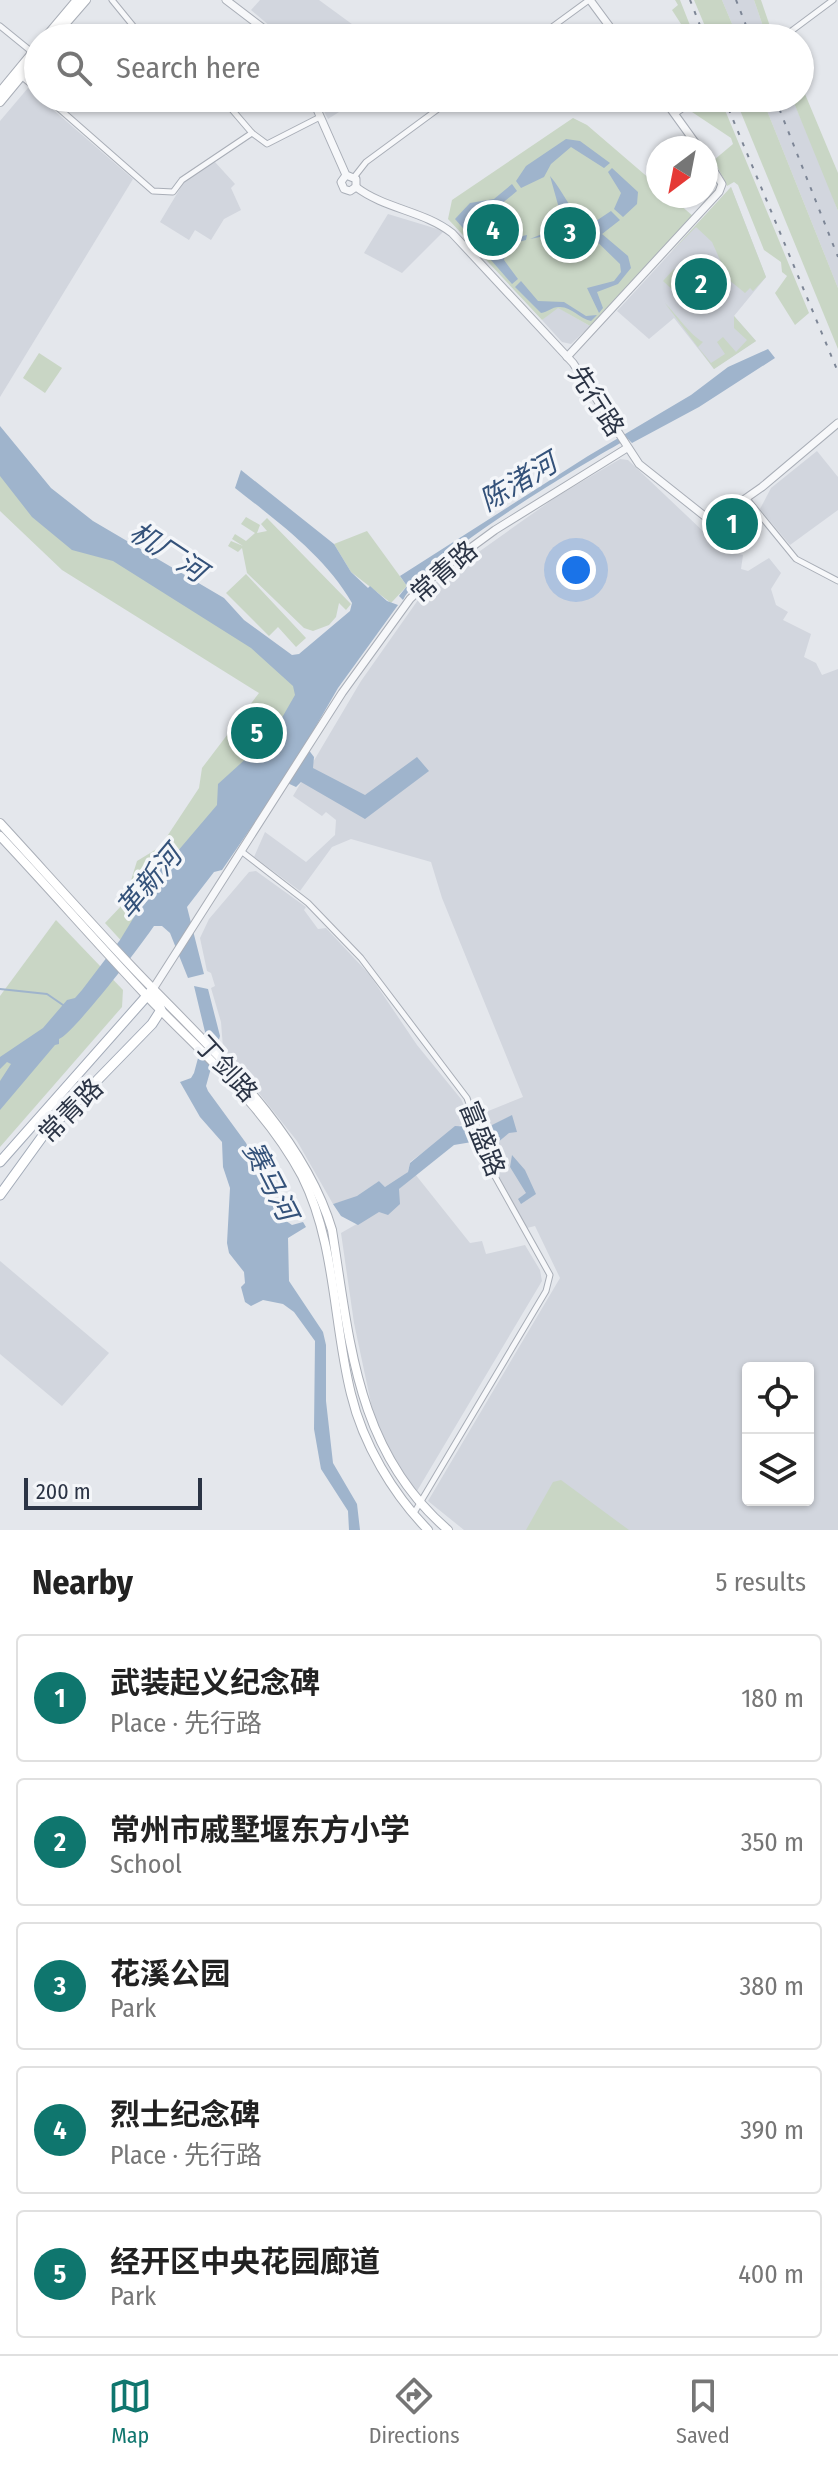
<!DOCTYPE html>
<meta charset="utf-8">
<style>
body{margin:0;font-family:"Fira Sans Condensed","Noto Sans SC",sans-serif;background:#f2f2f2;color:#222}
.controls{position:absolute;right:24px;bottom:24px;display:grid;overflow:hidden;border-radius:8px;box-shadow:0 2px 6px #0004}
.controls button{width:72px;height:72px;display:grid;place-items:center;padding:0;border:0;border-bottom:2px solid #e0e0e0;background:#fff;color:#222;font:40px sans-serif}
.compass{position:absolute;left:646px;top:136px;width:72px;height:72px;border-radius:50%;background:#fff;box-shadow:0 2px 6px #0004;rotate:212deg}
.scale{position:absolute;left:24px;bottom:20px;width:178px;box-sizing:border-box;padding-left:8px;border:4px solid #2b3445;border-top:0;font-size:22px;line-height:28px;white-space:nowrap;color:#2b3445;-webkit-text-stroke:6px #f4f6f9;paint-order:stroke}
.you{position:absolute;left:576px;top:570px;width:28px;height:28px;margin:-20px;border:6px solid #fff;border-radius:50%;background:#1a73e8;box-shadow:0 0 0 12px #1a73e833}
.badge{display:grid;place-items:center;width:52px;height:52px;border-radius:50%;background:#0f766e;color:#fff;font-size:26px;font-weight:700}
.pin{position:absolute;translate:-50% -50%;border:4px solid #fff;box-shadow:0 2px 8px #0006}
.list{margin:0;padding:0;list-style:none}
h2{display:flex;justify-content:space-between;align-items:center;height:104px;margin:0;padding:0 32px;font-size:34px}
h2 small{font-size:26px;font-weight:400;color:#767676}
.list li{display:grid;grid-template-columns:52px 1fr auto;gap:24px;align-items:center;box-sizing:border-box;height:128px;margin:0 16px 16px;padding:0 16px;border:2px solid #e0e0e0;border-radius:8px}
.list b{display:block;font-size:30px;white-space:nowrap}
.list p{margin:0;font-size:26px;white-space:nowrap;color:#767676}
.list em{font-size:26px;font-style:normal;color:#767676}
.icon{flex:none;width:44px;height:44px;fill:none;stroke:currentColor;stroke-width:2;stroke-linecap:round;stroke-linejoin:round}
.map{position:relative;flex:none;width:838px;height:1530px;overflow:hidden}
.search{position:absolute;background:#fff;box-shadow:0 2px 6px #0004;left:24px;right:24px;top:24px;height:88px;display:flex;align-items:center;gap:20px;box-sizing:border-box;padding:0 28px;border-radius:44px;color:#767676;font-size:30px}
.sheet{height:824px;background:#fff}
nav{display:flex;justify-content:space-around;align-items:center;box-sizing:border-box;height:112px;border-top:2px solid #e0e0e0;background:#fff;font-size:22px;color:#767676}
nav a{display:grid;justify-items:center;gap:4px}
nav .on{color:#0f766e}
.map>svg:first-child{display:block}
</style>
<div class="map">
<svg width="838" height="1530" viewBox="0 0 838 1530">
<rect width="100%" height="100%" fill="#e4e7ec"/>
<g fill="#d2d6de" fill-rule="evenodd">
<path d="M260 0H319L371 38H284L251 10Z"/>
<path d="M722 0H754L767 38H738Z"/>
<path d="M28 88 133 179 0 397V121Z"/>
<path d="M317 98H348L347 107 328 119Z"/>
<path d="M762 98H792L826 178 838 211V288Z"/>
<path d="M214 161 235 184 231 188 241 210 224 219 211 240 195 230 189 240 160 222 184 182Z"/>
<path d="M731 187 766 277 734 316 756 341 714 369 674 318 649 339 617 311Z"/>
<path d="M388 214 444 231 402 273 364 253Z"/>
<path d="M557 307 590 326 571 344 562 342 542 320Z"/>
<path d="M817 451 838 477V510L790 545 760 509 771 488Z"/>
<path d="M620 459 628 460 724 551 743 555 741 569 748 571 769 558 781 573 771 589 776 605 788 612 783 620 811 634 804 657 816 663 822 675 838 669V1530H464L428 1501 560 1278 535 1226 527 1228 485 1154 487 1139 476 1116 523 1097 442 898 431 862 351 839 332 847 300 891 254 857 265 832 306 862 335 835 336 820 326 812 322 816 293 796 361 681 425 590 556 497ZM748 1368H808V1500H748Z"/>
<path d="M256 871 306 907 304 910 318 929 326 928 369 974 417 1045 461 1099 470 1118 410 1162 408 1172 392 1185 385 1187 379 1181 357 1197 333 1204 297 1141 223 1048 221 1022 211 988 215 986 211 973 207 971 200 938 209 919 249 872Z"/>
<path d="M415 1174 470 1243 482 1241 486 1254 525 1245 540 1270 542 1281 417 1491 412 1489 392 1456 375 1422 354 1323 341 1233 397 1201 399 1189Z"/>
<path d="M0 1261 109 1353 62 1406 0 1354Z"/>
</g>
<g fill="#c9d6c5">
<path d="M675 0H680L695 38H690L672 10 678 5Z"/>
<path d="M694 0H722L738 38H710Z"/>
<path d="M754 0H761L774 38H767Z"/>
<path d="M800 82 838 173V211L792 98H800Z"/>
<path d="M712 98H720L809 313 795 325 775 293 787 276 782 272 781 262 764 250 738 185 734 182 727 186 714 160 733 144 731 138 692 112Z"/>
<path d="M735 98H762L838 288V349Z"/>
<path d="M573 118 587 125 658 186V196H670L694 217 590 326 558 308 542 320 448 219 452 200Z"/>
<path d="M731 187 766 277 753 291 750 288 745 293 729 280 712 242 696 227 671 252Z"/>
<path d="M674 269 697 289 686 302 663 281Z"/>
<path d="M665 303C676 314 691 336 703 342L698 347 711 363 725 354 717 342 723 337 736 352 747 340 734 328V316L756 341 714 369Z"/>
<path d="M39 353 62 368 45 393 23 378Z"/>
<path d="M0 461 307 687 126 946 105 923 124 903 137 861 160 847 199 788 202 768 259 693 62 570 0 511Z"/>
<path d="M246 517 260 525 257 533 267 531 261 524 267 518 351 604 346 610 339 603 336 617 329 625 313 631 304 628 247 573 242 548 238 552 228 546 231 541 243 546 232 539 235 534 246 541 255 533 241 524Z"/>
<path d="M367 531 407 586 391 603 351 572 334 544Z"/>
<path d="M246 574 306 638 296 647 278 627 269 636 226 593Z"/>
<path d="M56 920 123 990 122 1007 0 1147V996Z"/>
<path d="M561 1480 629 1530H526L553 1482Z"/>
</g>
<g fill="#9fb4cc">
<path d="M566 139 580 141 610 163 604 168 571 147 551 164 544 177 521 188 516 181 526 166Z"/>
<path d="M612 168 638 192 637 204 623 217 614 209 621 193 608 172Z"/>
<path d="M550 176C563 191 569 209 584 222L581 226 565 223 555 234 530 239 554 229 562 219Z"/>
<path d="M512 184 517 191 476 225 498 252 513 238 527 235 526 240C514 243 507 246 504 260L518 279 512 284 455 219 470 203 494 199Z"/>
<path d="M611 211 620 220 602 234 628 256 631 268 618 284 597 292 603 308 599 313 587 288 614 281 621 272 620 264 584 229Z"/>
<path d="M521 281 538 301 564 302 586 316 597 315 591 321C580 319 572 307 560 307 553 306 548 312 541 313L515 287Z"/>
<path d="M768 349 775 358 699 407 632 443 628 439C583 463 422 560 403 600L399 596 407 586 400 576 588 456 691 395 728 367Z"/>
<path d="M0 426 51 488 93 521 224 598 244 620 292 655 299 654 350 611 352 603C325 556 277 521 235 488L241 470 334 544 351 572 368 588 370 586 387 601 398 605 338 688 305 745 314 757 313 768 365 795 417 757 429 771 365 819 301 782 296 787 283 781 222 870 214 872 187 907 204 974 188 978 170 933 162 926H154C142 944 74 1033 59 1039V1044L55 1045 0 1110V1081L11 1064 7 1062 0 1069V1057L43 1028 67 1000 75 998 82 990 120 940 148 894 155 870 177 852 217 805 218 784 272 735 295 695 293 686 251 648 113 561 72 550 32 517 0 476Z"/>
<path d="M194 986 208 989 220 1036 206 1086 208 1091 246 1143 282 1218 292 1225 303 1222 306 1227 288 1238 289 1281 323 1332 326 1345V1401L333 1463 357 1504 360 1530H349L348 1511 321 1469 314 1429 315 1341 294 1312 283 1304 263 1300 251 1306 245 1302 241 1287 245 1283 244 1272 229 1253 227 1243 230 1188 223 1167 222 1142 200 1117 180 1082 191 1078 194 1073 205 1032Z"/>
<path d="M512 1115 517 1132 509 1133 497 1143 490 1126Z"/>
<path d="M455 1126 474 1127 478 1141 454 1145 399 1189 400 1204 388 1215 379 1212 358 1225 341 1216 333 1204 357 1196 379 1181 385 1187 408 1172 410 1163Z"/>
<path d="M512 1155 525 1170 536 1194 521 1204 518 1199 526 1193 510 1167Z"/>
</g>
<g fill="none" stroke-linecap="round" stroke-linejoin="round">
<path stroke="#9fb4cc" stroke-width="2" d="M0 989 47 994 63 1005"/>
<defs>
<g id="minor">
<path d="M112 0 143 38"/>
<path d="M0 26 32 52"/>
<path d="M537 38 589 0"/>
<path d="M782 38 833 0"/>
<path d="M21 76 38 90"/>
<path d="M47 98 153 191 173 192 182 180 252 133"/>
<path d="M222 98 252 133 267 144 320 117"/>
<path d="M675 114 698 98"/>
<path d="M355 176 366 162 453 98"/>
<path d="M747 499 796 559 838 581"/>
<path d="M241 851 308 903 361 958 467 1098 481 1138 483 1155 550 1275 546 1291 414 1513"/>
</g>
<g id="tertiary">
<path d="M226 0 276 38"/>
<path d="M590 0 618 38"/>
<path d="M312 98 346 175 356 179V187"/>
<path d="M663 98 699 148"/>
<path d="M346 175 341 182 344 189 350 191 356 187"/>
<path d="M356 187C385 209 424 211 452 233L573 363 639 464 712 522 762 487 838 423"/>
<path d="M567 357 719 192 722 184 706 158"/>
<path d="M153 989 342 693 410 599 439 571 495 530 627 448"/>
</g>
<g id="secondary">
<path d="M45 38 77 0"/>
<path d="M53 38 86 0"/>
<path d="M0 92 38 46"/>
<path d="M0 102 38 56"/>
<path d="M0 823C44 871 87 919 132 967 203 1042 302 1128 332 1230 350 1342 356 1451 448 1530"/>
<path d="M0 836C49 888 95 941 144 993 198 1050 264 1104 302 1176 336 1244 333 1322 351 1394 363 1444 393 1494 428 1530"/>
</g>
<path id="primary" d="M0 1162 153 989 161 1010 152 1024 42 1137 0 1195"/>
</defs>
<use href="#minor" stroke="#a9aeb7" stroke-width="7"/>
<use href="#tertiary" stroke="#a9aeb7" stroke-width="9"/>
<use href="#secondary" stroke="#a9aeb7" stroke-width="10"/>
<use href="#primary" stroke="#a3abb8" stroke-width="11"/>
<use href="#minor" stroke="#f7f8fa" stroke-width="5"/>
<use href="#tertiary" stroke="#f7f8fa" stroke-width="7"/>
<use href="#secondary" stroke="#fff" stroke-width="8"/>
<use href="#primary" stroke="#fff" stroke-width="9"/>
<g stroke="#7d8696" stroke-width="2" stroke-dasharray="4 8" stroke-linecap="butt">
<path d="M690 0 705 38"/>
<path d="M736 0 751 38"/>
<path d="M724 98 838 372"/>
<path d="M775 98 838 257"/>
</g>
</g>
<g text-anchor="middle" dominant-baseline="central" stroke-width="7" stroke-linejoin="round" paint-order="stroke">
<g font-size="26" fill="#2b3445" stroke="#f4f6f9">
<text transform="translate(596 401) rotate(57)">先行路</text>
<text transform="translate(444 572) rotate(-41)">常青路</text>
<text transform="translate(226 1069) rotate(48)">丁剑路</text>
<text transform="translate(71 1111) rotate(-45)">常青路</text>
<text transform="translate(482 1139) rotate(68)">富盛路</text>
</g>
<g font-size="28" font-style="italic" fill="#34527a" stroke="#f4f6f9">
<text transform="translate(518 482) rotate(-31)">陈渚河</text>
<text transform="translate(168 552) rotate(33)">机厂河</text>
<text transform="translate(149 882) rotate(-50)">革新河</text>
<text transform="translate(270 1181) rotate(63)">赛马河</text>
</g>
</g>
</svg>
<div class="controls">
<button><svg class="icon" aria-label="locate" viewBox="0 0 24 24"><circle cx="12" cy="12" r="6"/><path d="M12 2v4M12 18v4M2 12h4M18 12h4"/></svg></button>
<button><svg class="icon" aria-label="layers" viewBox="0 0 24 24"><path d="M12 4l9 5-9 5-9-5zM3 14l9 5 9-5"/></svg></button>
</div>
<svg class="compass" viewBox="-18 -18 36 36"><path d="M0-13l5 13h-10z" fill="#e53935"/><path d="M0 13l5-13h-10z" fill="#767676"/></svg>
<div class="scale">200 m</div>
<div class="you"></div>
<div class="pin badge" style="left:732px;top:524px">1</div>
<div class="pin badge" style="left:701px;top:284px">2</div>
<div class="pin badge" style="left:570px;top:233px">3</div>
<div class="pin badge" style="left:493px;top:230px">4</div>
<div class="pin badge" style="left:257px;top:733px">5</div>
<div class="search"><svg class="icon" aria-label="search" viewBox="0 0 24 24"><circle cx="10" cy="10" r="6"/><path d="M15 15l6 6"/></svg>Search here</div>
</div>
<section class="sheet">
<h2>Nearby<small>5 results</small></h2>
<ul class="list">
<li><span class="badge">1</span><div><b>武装起义纪念碑</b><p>Place · 先行路</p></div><em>180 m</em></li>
<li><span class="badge">2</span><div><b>常州市戚墅堰东方小学</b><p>School</p></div><em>350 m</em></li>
<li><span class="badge">3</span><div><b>花溪公园</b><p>Park</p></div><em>380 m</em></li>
<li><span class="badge">4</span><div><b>烈士纪念碑</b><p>Place · 先行路</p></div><em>390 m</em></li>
<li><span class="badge">5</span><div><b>经开区中央花园廊道</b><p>Park</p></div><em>400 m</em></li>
</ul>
</section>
<nav>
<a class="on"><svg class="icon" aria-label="map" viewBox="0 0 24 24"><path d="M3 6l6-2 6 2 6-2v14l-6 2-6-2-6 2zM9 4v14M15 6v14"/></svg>Map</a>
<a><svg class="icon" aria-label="directions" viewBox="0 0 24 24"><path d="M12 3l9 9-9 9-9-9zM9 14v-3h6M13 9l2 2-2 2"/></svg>Directions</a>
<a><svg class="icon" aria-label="saved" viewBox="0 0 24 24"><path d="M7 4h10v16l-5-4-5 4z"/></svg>Saved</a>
</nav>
